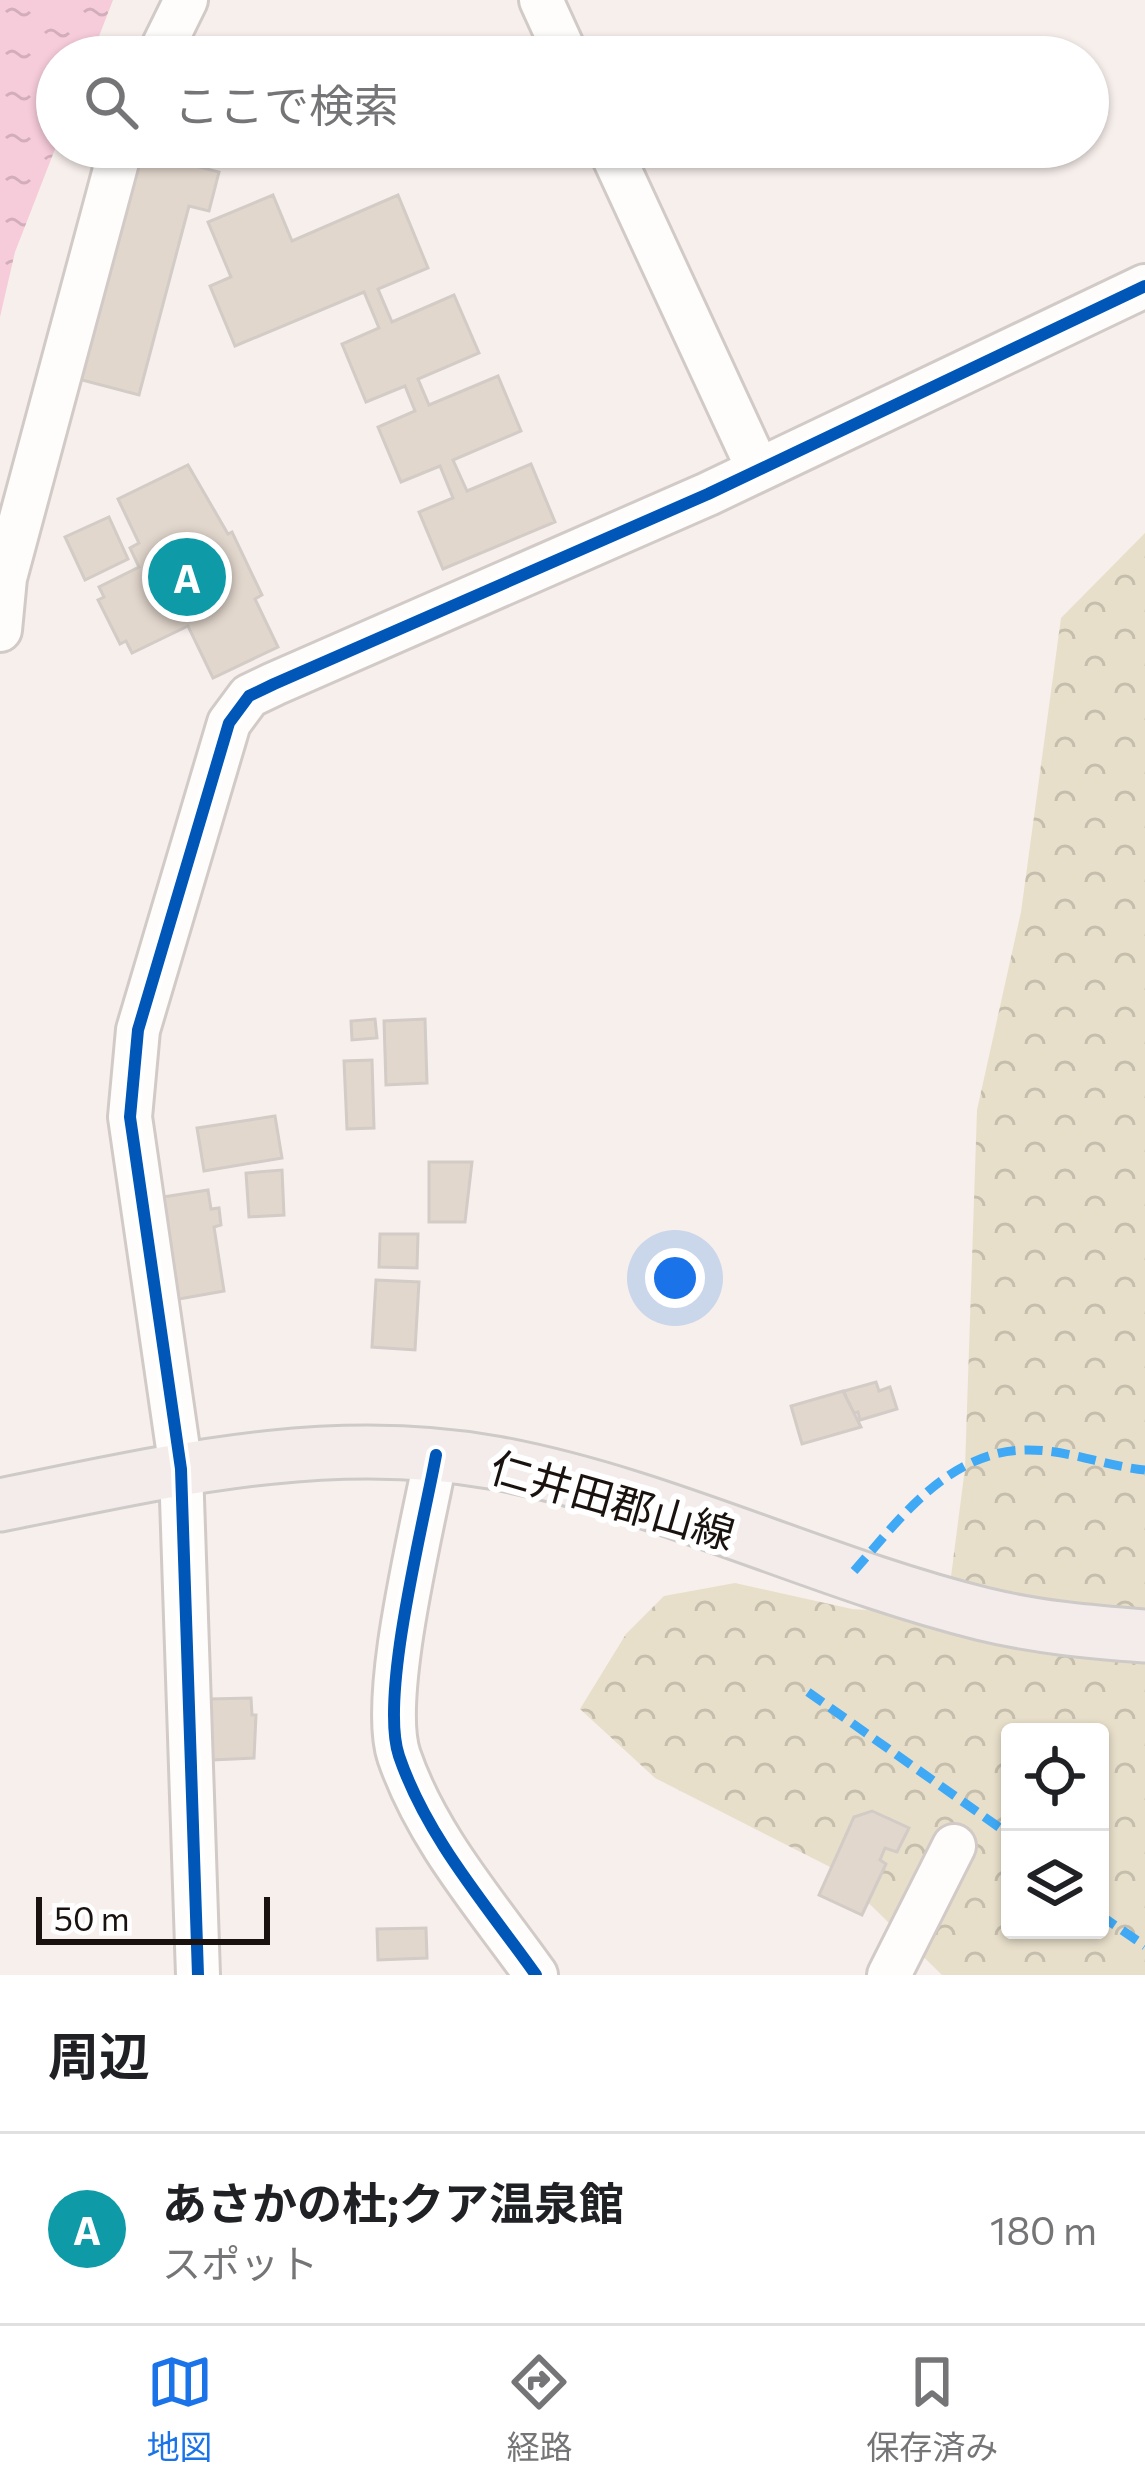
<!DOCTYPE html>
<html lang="ja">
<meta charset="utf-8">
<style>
body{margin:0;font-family:Commissioner,"Noto Sans JP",sans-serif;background:#f2f2f2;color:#202124}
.controls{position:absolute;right:36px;bottom:36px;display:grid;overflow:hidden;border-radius:12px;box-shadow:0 3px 9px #0004}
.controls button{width:108px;height:108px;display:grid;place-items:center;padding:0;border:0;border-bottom:3px solid #e0e0e0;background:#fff;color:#202124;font:60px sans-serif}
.scale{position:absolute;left:36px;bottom:30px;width:234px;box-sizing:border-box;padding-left:12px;border:6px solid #1a120f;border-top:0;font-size:33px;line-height:42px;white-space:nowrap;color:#1a120f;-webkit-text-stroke:9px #fff;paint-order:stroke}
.you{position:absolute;left:675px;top:1278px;width:42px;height:42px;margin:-30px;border:9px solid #fff;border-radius:50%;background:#1a73e8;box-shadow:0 0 0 18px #1a73e833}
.badge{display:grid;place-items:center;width:78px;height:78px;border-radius:50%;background:#1a73e8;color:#fff;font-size:39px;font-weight:700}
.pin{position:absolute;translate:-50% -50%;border:6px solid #fff;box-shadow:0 3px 12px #0006}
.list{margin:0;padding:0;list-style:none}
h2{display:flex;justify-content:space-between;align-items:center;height:156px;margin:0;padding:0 48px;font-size:51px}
h2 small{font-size:39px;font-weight:400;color:#757577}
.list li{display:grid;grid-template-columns:78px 1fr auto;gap:36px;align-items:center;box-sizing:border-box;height:192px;padding:0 48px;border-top:3px solid #e0e0e0}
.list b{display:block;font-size:45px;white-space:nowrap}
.list p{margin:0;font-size:39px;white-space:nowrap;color:#757577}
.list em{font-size:39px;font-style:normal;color:#757577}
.icon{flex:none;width:66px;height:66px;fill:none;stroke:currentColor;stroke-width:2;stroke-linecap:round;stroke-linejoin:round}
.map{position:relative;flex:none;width:1145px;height:1975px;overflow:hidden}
.search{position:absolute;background:#fff;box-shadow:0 3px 9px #0004;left:36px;right:36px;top:36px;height:132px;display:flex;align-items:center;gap:30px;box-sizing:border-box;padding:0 42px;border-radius:66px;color:#757577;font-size:45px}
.sheet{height:348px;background:#fff}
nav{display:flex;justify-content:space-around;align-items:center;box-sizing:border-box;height:168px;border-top:3px solid #e0e0e0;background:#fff;font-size:33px;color:#757577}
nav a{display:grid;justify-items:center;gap:6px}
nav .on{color:#1a73e8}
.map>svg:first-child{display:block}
</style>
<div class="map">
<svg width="1145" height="1975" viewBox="0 0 1145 1975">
<defs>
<pattern id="forest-crowns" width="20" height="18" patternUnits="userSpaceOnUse" patternTransform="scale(3)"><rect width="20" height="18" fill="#e8dfca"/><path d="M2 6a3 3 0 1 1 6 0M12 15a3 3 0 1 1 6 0" fill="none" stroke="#c6beac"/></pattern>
<pattern id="water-ripples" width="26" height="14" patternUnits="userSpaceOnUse" patternTransform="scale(3)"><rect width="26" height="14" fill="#f6cbda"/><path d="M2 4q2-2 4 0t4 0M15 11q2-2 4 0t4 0" fill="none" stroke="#d2adba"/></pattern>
</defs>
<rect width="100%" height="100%" fill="#f7efec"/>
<path fill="url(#forest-crowns)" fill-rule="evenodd" d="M1145 533V1975H942L834 1869 655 1778 580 1709 626 1634 664 1596 735 1583 852 1609 911 1613 949 1592 965 1468 977 1110 1021 912 1061 618ZM1010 1732H1100V1930H1010Z"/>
<path fill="url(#water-ripples)" d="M0 0H113L91 57H57V144L15 252 0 317Z"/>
<g fill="#e2d7cd" stroke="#d2cbc6" stroke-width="3">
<path d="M137 151 219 172 209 211 189 206 139 395 78 379Z"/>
<path d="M273 195 292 241 398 195 428 268 378 289 392 322 454 295 479 353 418 379 429 405 498 376 521 431 453 460 467 491 531 464 555 522 443 569 419 512 453 498 440 466 401 482 378 427 415 411 405 386 366 402 342 344 379 328 364 292 235 346 210 286 231 277 208 222Z"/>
<path d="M188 465 228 534 232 532 262 595 255 599 278 647 213 678 188 626 132 653 126 641 120 644 98 600 104 597 99 587 139 567 130 548 139 543 118 499Z"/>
<path d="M109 517 128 559 85 580 65 537Z"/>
<path d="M375 1019 377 1038 352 1040 351 1021Z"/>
<path d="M425 1019 427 1083 386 1085 384 1021Z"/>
<path d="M372 1060 374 1128 347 1129 344 1061Z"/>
<path d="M275 1116 282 1158 204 1171 197 1128Z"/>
<path d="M429 1162H472L465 1222H429Z"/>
<path d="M282 1170 284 1215 249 1217 246 1173Z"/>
<path d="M208 1190 211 1209 219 1208 221 1225 214 1227 224 1291 179 1299 163 1197Z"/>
<path d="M380 1234H418L417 1268 379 1267Z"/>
<path d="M376 1280 419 1282 415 1350 372 1347Z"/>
<path d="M876 1382 879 1391 890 1387 897 1409 860 1420 858 1412 851 1414 844 1391Z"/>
<path d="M843 1391 861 1427 802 1444 791 1406Z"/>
<path d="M251 1698 252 1715H256L254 1758 213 1760 210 1699Z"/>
<path d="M872 1811 909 1828 897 1852 885 1848 880 1860 886 1864 862 1915 819 1895 854 1817Z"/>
<path d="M426 1928 427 1958 378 1960 377 1929Z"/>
</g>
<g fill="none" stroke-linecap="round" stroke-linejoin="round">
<defs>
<g id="minor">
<path d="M541 0 567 57"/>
<path d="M158 57 186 0"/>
<path d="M609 147 758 469"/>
<path d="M0 630 5 578 121 147"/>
<path d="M436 1455C424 1522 379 1697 399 1756 427 1838 487 1906 536 1975"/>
<path d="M198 1975 181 1469 130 1117 138 1030 229 723 249 696 274 684 708 494 1145 286"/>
<path d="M889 1975 954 1846"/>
</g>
<path id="major" d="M0 1505C165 1472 327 1432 496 1463 663 1494 818 1573 983 1614 1036 1627 1090 1632 1145 1636"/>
</defs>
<use href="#minor" stroke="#d2cac7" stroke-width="48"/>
<use href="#major" stroke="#cecac8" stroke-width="57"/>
<use href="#minor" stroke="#fefdfc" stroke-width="42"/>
<use href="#major" stroke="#f4eceb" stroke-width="51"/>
<g stroke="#3fa9f5" stroke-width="9" stroke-dasharray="18 9" stroke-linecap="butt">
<path d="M854 1571C900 1519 947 1452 1025 1450 1066 1449 1105 1466 1145 1470"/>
<path d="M808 1692 1010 1835"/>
<path d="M1100 1915 1145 1946"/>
</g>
<defs>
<g id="cycleway">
<path d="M436 1455C424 1522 379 1697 399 1756 427 1838 487 1906 536 1975"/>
<path d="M198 1975 181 1469 130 1117 138 1030 229 723 249 696 274 684 708 494 1145 286"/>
</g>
</defs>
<use href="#cycleway" stroke="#fff" stroke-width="20"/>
<use href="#cycleway" stroke="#0057b8" stroke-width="12"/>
</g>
<g text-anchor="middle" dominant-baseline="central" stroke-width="12" stroke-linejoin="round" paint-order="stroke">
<g font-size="42" fill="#1a120f" stroke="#fff">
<text transform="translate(613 1499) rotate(16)">仁井田郡山線</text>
</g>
</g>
</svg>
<div class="controls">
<button><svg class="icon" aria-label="locate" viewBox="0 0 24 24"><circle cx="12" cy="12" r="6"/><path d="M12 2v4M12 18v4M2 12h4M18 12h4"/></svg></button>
<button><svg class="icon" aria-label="layers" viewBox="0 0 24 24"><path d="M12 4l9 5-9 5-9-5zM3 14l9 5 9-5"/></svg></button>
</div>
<div class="scale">50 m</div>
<div class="you"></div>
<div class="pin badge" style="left:187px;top:577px;background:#0f9aa8">A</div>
<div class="search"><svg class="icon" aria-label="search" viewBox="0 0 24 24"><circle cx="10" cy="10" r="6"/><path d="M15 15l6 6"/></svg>ここで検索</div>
</div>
<section class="sheet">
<h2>周辺<small></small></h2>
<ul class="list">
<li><span class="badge" style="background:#0f9aa8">A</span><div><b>あさかの杜;クア温泉館</b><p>スポット</p></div><em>180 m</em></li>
</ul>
</section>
<nav>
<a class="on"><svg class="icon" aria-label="map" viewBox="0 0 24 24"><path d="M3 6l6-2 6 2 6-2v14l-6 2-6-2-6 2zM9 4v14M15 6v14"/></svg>地図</a>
<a><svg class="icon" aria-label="directions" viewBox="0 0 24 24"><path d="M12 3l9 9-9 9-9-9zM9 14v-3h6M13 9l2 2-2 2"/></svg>経路</a>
<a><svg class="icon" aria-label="saved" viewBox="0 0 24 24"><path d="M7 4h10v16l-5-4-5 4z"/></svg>保存済み</a>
</nav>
